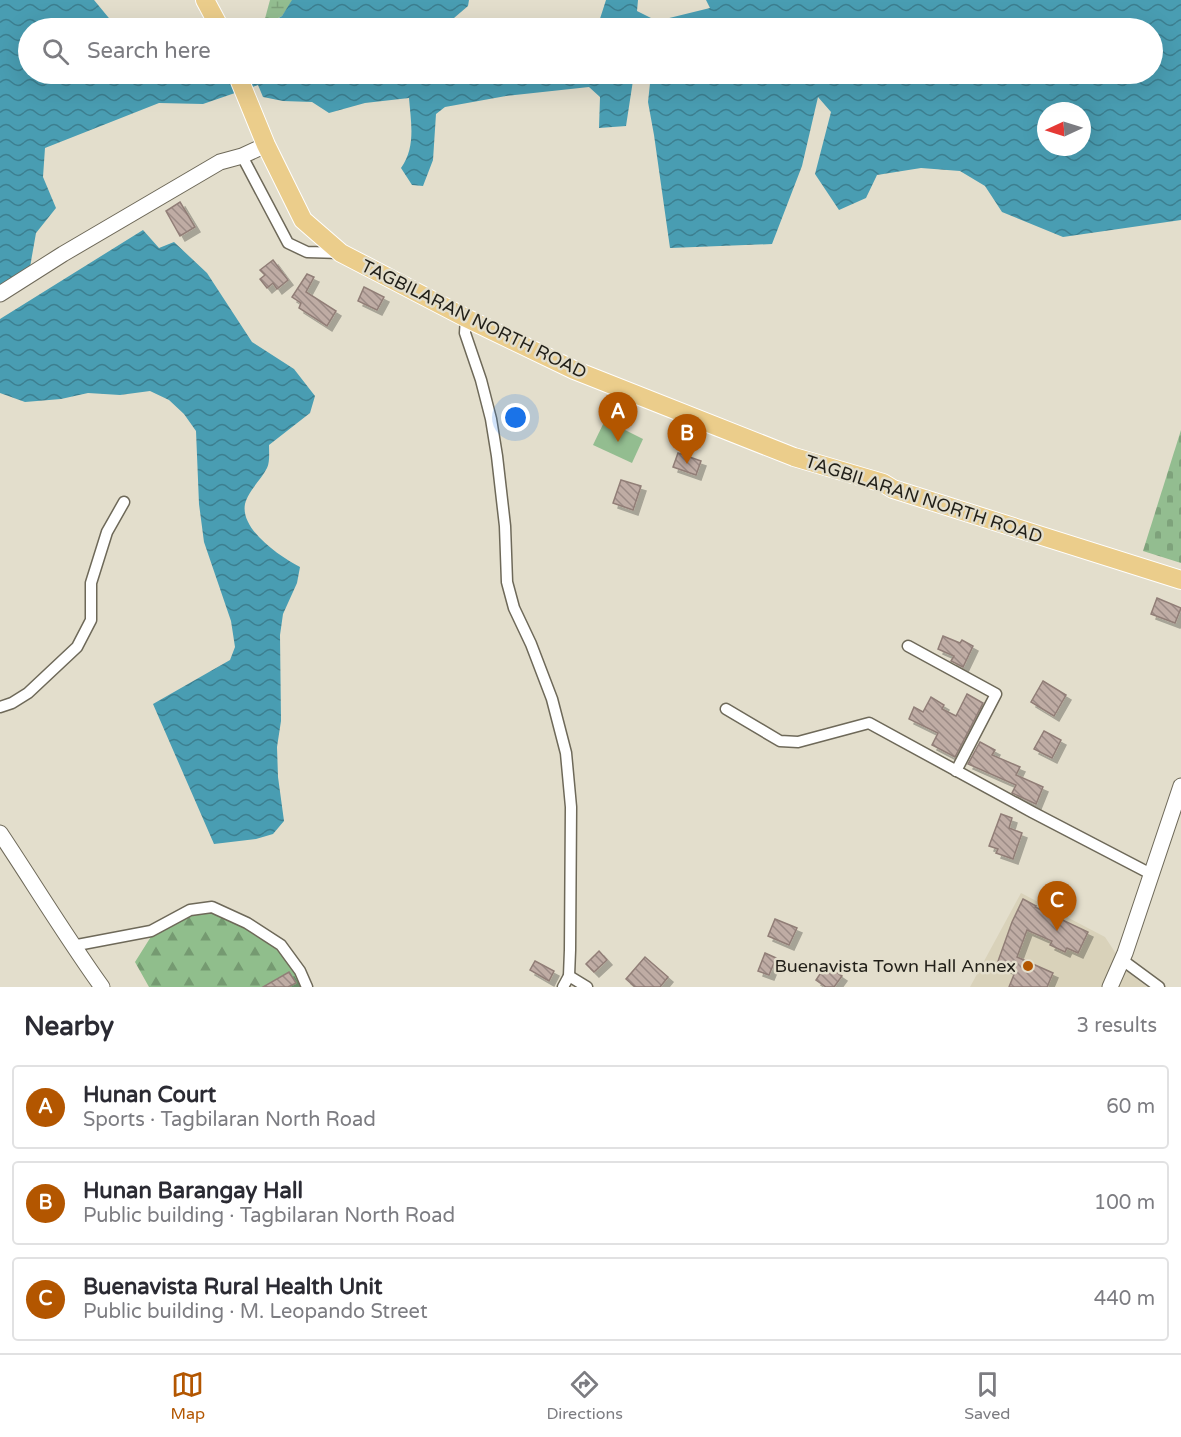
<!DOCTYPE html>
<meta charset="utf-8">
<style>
body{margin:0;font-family:"Varela Round",sans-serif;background:#f2f2f3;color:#2b2b33}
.compass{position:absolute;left:1037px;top:102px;width:54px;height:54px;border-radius:50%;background:#fff;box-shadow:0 6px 24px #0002;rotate:266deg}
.you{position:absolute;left:516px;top:418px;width:21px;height:21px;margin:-15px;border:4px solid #fff;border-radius:50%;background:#1a73e8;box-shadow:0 0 0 9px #1a73e833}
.badge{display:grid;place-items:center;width:39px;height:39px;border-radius:50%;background:#b35600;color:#fff;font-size:20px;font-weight:700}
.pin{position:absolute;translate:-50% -50px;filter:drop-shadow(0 2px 3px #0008)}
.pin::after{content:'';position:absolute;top:32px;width:21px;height:18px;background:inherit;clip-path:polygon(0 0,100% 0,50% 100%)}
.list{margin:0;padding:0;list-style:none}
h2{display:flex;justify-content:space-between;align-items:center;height:78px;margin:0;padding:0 24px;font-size:26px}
h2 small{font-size:20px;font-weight:400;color:#7c7c81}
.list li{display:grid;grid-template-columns:39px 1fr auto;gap:18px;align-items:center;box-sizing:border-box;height:84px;margin:0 12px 12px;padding:0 12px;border:2px solid #e1e1e2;border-radius:6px}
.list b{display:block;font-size:22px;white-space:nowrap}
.list p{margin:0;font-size:20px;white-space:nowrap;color:#7c7c81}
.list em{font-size:20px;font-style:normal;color:#7c7c81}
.icon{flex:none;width:33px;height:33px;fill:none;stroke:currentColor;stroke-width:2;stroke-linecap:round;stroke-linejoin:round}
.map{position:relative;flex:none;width:1181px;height:987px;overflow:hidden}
.search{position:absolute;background:#fff;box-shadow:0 6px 24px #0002;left:18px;right:18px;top:18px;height:66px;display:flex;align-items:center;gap:15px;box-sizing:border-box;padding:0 21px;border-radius:33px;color:#7c7c81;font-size:22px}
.sheet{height:366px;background:#fff}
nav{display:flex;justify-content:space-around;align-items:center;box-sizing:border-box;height:84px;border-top:2px solid #e1e1e2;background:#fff;font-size:16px;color:#7c7c81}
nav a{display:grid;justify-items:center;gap:3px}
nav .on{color:#b35600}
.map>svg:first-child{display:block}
</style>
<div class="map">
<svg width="1181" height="987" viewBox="0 0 1181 987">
<defs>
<pattern id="forest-firs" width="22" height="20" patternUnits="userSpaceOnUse" patternTransform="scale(1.5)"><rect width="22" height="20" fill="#90be8c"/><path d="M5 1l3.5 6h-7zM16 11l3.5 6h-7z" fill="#759a71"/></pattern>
<pattern id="wetland-marsh" width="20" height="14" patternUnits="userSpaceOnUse" patternTransform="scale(1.5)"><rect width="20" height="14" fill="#93bd90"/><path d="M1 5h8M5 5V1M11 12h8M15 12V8" fill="none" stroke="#7ea27b"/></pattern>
<pattern id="cemetery-stones" width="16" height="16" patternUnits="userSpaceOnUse" patternTransform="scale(1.5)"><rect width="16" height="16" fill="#93bd90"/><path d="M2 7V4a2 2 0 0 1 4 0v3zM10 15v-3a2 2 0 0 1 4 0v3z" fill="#7ea27b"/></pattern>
<pattern id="water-waves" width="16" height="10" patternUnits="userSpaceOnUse" patternTransform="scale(1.5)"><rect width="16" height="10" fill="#499db2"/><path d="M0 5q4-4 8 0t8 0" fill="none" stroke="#3c7f90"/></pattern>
<pattern id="building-back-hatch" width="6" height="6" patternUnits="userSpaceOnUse" patternTransform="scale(1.5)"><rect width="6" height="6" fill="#bfaca4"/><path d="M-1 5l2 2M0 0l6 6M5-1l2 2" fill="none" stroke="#9b8b85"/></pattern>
<filter id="shadow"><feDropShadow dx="5" dy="5" stdDeviation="0" flood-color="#0004"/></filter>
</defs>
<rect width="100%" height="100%" fill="#e3decc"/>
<path fill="#d9d2ba" d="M1021 893 1105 937 1128 972 1147 987H970Z"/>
<path fill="url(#forest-firs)" d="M211 912C253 931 282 942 302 987H149L135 962 152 935 192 915Z"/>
<path fill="url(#wetland-marsh)" d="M270 0H292V2L282 16 263 26Z"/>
<path fill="url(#cemetery-stones)" d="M1181 430V563L1143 551Z"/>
<path fill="#93bd90" d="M605 420 643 439 632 463 593 445Z"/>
<g fill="url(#water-waves)" fill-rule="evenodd">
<path d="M0 0H94L113 23 134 28H28V74H634L626 126 599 128 600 97 589 87 506 96 445 107 436 114 433 160 423 186 412 185 401 168C416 147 411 123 409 98L365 103 329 113 312 102 283 101 263 97 258 85 203 104 159 103 45 148 43 177 56 208 36 233 30 267 0 288Z"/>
<path d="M292 0H469L468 6 454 18 456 28H262L282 16Z"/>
<path d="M606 0H638L637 11 657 21 710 8 706 0H1181V220L1063 237 1002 212 985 186 960 171 921 168 877 175 866 198 839 210 815 174 831 112 818 97 802 166 772 244 670 248 654 135 648 102 651 74H1152V28H597ZM1046 111H1082V147H1046Z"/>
<path d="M143 230 159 248 174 242 207 273 252 342 294 369 315 396 310 413 269 445C269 452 270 462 267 468 261 480 248 491 245 504 240 530 281 557 300 567L297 583 283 614 280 635 281 721 277 747 278 777 284 821 273 834 256 839 214 844 153 704 230 660 235 647 231 621 204 542 199 504 196 431 184 414 169 400 150 391 120 395 88 393 61 399 25 402 0 393V319Z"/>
</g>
<g fill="url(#building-back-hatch)" stroke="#917e77" stroke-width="1.5" filter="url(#shadow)">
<path d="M180 202 195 227 180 236 166 211Z"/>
<path d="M273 260 288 280 277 289 273 283 267 288 260 279 265 275 260 270Z"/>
<path d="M307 274 314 277 306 292 336 311 327 326 299 308 301 303 292 297Z"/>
<path d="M364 287 384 297 377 310 358 301Z"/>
<path d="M678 453 701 461 696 475 673 467Z"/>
<path d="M621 480 641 486 633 510 613 503Z"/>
<path d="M1157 598 1181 608 1175 623 1151 614Z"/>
<path d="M943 636 960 643 962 640 973 646 963 667 951 661 954 656 938 649Z"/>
<path d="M1043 681 1066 695 1054 716 1031 702Z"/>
<path d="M967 694 983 703 955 757 932 745 938 733 909 719 914 707 923 712 931 697 944 705 942 709 956 716Z"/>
<path d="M1044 731 1061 740 1052 758 1034 749Z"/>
<path d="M980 742 995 750 992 755 1020 767 1016 775 1043 787 1036 804 1012 793 1016 785 968 764Z"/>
<path d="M1001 814 1012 818 1009 828 1022 833 1013 859 996 853 998 849 989 846Z"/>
<path d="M1023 899 1036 906 1035 907 1088 932 1078 953 1067 948 1065 952 1050 945 1052 941 1027 930 1017 957 1053 973 1047 987H1009L1015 972 997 964 1012 922Z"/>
<path d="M775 919 797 928 789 945 768 936Z"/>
<path d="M599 951 607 960 594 972 586 964Z"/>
<path d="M765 953 776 958 769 975 758 971Z"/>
<path d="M645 957 668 977 660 987H635L626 979Z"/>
<path d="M535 961 554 971 549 981 530 970Z"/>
<path d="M826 965 842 976 834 987H826L816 980Z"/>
<path d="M289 972 296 983 288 987H263Z"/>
</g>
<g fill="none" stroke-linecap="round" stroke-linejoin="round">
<defs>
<g id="street">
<path d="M242 156 288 243 307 252 341 253"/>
<path d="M466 318 465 333 481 380 491 419 497 456 505 526 507 582 514 608 531 644 552 699 566 753 571 807 570 950 569 976 563 987"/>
<path d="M908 646 996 694 956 771"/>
<path d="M0 707 12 703 28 693 77 647 91 620V583L107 532 124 502"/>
<path d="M726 709 780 741 798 742 869 723 1032 812 1151 874"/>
<path d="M72 946 151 931 190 910 212 907 247 923 281 945 300 971 307 987"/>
<path d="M1121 959 1159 987"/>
<path d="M569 976 587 987"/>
</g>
<g id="secondary">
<path d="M0 294 63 254 220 162 242 156 266 145"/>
<path d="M0 833C34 884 66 937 102 987"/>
<path d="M1110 987 1125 953 1181 786"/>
</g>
<g id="primary">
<path d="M205 0 220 28"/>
<path d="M237 74 266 145 303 220 341 253 466 318 574 370 794 457 883 483 893 489 1181 580"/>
</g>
</defs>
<use href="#street" stroke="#6e6959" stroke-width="13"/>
<use href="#secondary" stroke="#6e6959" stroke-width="17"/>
<use href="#primary" stroke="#fff" stroke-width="20"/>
<use href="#street" stroke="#fff" stroke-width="10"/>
<use href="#secondary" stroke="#fff" stroke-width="15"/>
<use href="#primary" stroke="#ebcd8b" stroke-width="18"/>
</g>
<circle fill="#b35600" stroke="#e3decc" stroke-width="2" cx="1028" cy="966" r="6"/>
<g text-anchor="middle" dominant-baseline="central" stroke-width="5" stroke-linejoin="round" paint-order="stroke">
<g font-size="18" fill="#211f18" stroke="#e3decc">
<text transform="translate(474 319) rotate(26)">TAGBILARAN NORTH ROAD</text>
<text transform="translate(924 499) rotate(18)">TAGBILARAN NORTH ROAD</text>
</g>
<g font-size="18" fill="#211f18" stroke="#e3decc" text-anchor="end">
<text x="1016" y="966">Buenavista Town Hall Annex</text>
</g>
</g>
</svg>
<svg class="compass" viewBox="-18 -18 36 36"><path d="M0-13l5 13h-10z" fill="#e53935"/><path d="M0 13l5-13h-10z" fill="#7c7c81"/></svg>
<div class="you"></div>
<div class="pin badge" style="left:618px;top:442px">A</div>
<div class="pin badge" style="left:687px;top:464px">B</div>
<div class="pin badge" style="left:1057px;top:931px">C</div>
<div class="search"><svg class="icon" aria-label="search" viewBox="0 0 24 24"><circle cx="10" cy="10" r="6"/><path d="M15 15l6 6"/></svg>Search here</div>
</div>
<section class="sheet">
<h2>Nearby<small>3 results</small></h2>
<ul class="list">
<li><span class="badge">A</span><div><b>Hunan Court</b><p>Sports · Tagbilaran North Road</p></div><em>60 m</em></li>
<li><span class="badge">B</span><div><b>Hunan Barangay Hall</b><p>Public building · Tagbilaran North Road</p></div><em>100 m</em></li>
<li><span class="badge">C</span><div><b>Buenavista Rural Health Unit</b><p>Public building · M. Leopando Street</p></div><em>440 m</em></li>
</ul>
</section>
<nav>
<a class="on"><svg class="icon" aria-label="map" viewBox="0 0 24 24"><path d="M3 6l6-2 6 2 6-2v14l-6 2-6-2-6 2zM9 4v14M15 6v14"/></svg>Map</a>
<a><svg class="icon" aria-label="directions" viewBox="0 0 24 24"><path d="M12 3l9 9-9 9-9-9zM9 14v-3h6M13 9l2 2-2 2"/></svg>Directions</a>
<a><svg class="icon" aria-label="saved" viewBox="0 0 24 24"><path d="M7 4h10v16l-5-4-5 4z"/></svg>Saved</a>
</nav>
